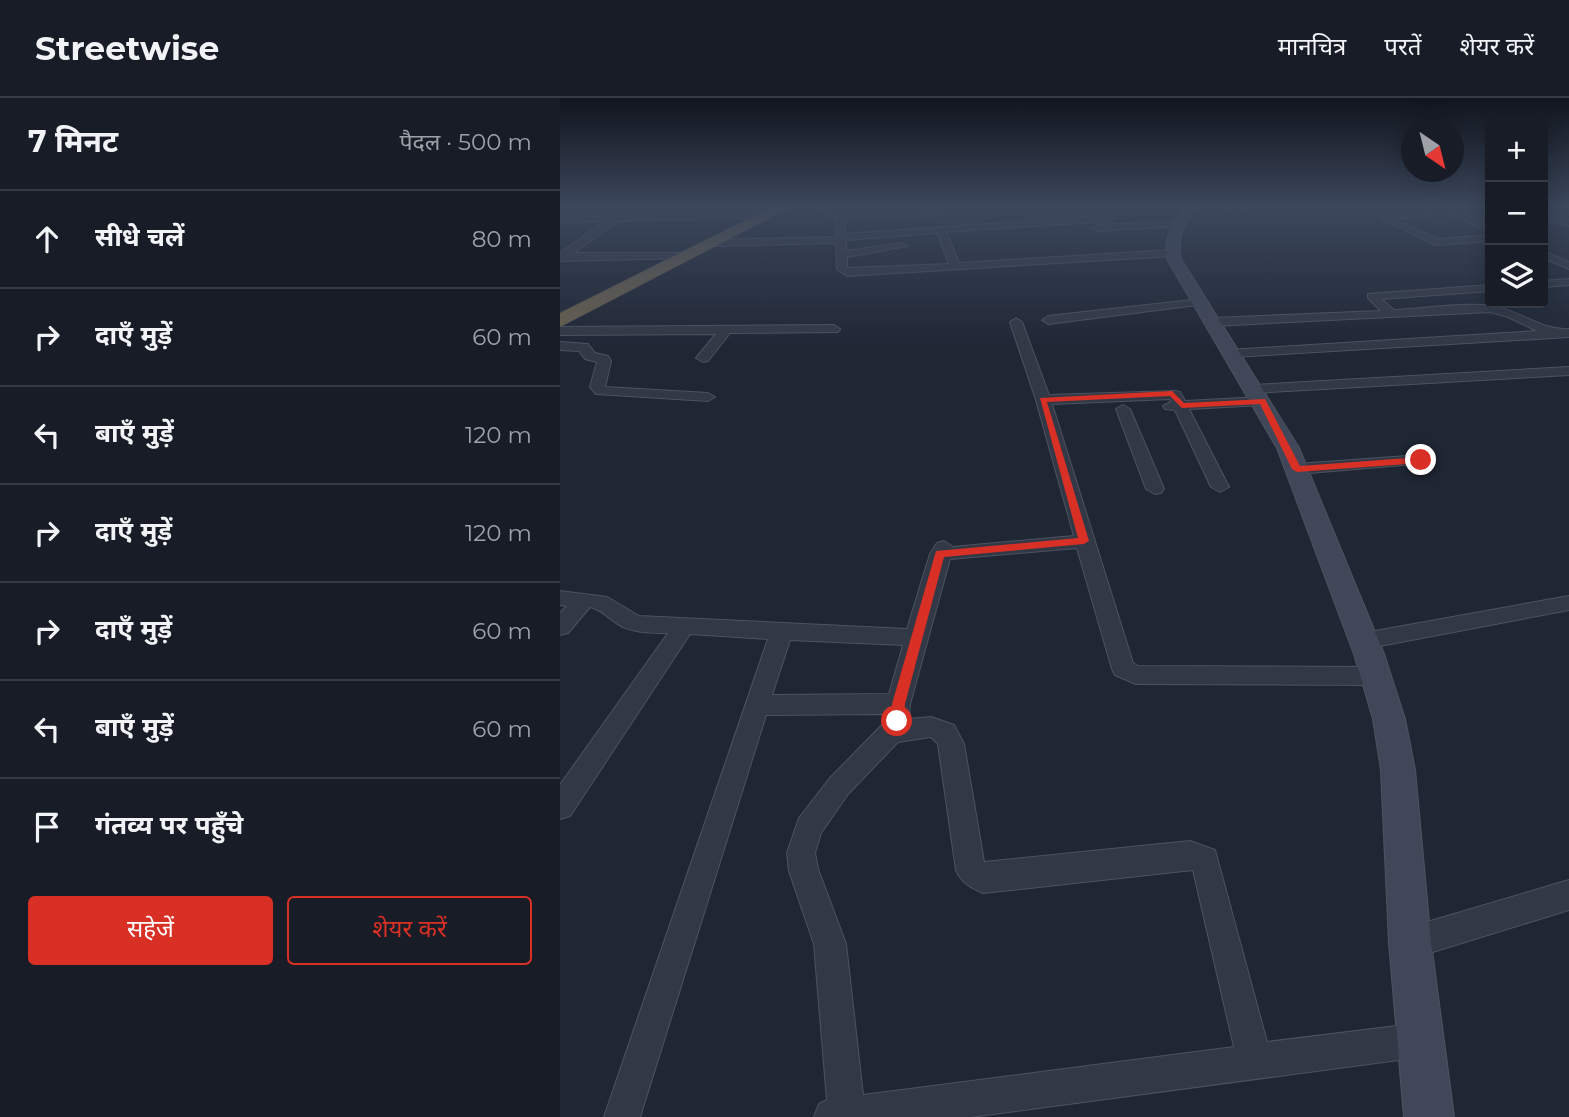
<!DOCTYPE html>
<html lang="hi">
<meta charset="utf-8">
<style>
body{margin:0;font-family:Montserrat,"Noto Sans Devanagari",sans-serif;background:#20252f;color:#f1f3f6}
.controls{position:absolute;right:21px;top:21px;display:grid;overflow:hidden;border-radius:7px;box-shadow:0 4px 18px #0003}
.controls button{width:63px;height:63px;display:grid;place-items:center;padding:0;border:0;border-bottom:2px solid #363a44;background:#171c27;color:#f1f3f6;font:35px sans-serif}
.compass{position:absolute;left:841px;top:21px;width:63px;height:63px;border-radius:50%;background:#171c27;box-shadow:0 4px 18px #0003;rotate:145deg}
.stop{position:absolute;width:21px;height:21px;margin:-16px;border:5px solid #d93025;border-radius:50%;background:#fff}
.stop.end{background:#d93025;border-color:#fff;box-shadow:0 2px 7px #0008}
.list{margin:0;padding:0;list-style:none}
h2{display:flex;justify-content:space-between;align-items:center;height:91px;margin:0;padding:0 28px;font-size:30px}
h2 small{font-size:23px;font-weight:400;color:#9ea1a7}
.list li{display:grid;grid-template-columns:46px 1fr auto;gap:21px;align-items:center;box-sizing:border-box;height:98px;padding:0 28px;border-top:2px solid #363a44}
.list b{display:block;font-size:26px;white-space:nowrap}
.list em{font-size:23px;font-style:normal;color:#9ea1a7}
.actions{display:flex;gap:14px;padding:21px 28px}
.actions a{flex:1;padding:16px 0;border:2px solid #d93025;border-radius:7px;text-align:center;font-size:24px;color:#d93025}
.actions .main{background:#d93025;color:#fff}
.icon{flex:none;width:38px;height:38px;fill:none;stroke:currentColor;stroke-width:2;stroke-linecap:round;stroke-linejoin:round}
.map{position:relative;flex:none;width:1009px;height:1019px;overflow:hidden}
header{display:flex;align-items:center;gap:42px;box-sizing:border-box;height:98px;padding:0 35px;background:#171c27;border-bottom:2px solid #363a44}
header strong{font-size:33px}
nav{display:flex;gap:38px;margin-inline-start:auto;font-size:24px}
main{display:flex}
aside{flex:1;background:#171c27}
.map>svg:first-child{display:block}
</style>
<header>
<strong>Streetwise</strong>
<nav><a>मानचित्र</a><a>परतें</a><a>शेयर करें</a></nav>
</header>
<main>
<aside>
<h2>7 मिनट<small>पैदल · 500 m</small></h2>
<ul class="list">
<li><svg class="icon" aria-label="ahead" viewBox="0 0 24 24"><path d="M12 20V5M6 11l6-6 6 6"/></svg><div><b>सीधे चलें</b></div><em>80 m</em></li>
<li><svg class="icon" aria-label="right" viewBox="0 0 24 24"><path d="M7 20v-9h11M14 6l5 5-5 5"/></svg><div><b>दाएँ मुड़ें</b></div><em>60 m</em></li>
<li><svg class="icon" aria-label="left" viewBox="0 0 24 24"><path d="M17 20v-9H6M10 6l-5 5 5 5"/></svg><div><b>बाएँ मुड़ें</b></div><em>120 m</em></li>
<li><svg class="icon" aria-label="right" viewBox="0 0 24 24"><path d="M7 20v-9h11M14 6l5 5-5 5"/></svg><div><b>दाएँ मुड़ें</b></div><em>120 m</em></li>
<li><svg class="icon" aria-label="right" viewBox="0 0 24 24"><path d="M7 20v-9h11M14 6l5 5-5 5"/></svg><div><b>दाएँ मुड़ें</b></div><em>60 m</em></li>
<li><svg class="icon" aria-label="left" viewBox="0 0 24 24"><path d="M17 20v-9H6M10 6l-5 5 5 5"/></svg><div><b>बाएँ मुड़ें</b></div><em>60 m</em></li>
<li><svg class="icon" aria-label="arrive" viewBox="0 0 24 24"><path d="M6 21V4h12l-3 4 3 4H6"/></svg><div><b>गंतव्य पर पहुँचे</b></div></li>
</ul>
<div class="actions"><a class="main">सहेजें</a><a>शेयर करें</a></div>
</aside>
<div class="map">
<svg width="1009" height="1019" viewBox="0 0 1009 1019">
<rect width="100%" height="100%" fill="#1f2634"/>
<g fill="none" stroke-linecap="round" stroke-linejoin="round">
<defs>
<path id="lane" d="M673 109 679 111"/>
<g id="street">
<path d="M258 109H266L283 116 393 110 397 113 393 116 285 121V136L551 117 555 120 551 123 386 134 399 165 612 152 617 155 612 158 287 178 277 171 276 145 153 148 148 145 153 142 276 139V119L262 115ZM377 135 389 166 287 170V159L347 148 342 145 286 153V142Z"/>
<path d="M879 109H890L930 128V134L888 115 833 121 877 141 930 137V143L876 147 819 119Z"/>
<path d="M205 115 208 116V120L58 123 14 155H133V159L129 160 0 163V155L46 123 0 124V118Z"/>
<path d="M983 115 1009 122V128L983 121Z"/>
<path d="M619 123 624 126 622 128 537 133 532 130 537 127Z"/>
<path d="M983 153 1009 164V171L983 160Z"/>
<path d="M1009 181V187L983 189V183Z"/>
<path d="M930 187V193L821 201 834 212C864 211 903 204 932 208 959 212 982 233 1009 231V239L673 259 668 258V252L977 233 948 219 930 214 653 228 647 224 653 220 821 213 808 200V196Z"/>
<path d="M641 201 645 202V206L488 226 482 222 488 218Z"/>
<path d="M456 220 462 224 489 297 615 293 620 294 625 303 702 299 709 303 702 307 629 311 669 389 660 394 651 389 615 312 605 311 603 308 611 304 610 301 492 306 573 565 578 568 815 569 823 572 827 578 823 584 815 587 576 586 555 577 552 571 517 450 390 461 350 606 349 621 371 619 394 627 404 646 424 764 630 743 655 752 707 944 861 925 873 930 878 942 873 954 861 959 411 1019H254L259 1006 267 1002 254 846 229 773 227 755 239 720 270 680 322 627 325 616 206 617 80 1019H44L208 541 130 536 10 718 0 721V687L108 535C93 535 77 535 63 529 51 523 43 512 30 509L8 535 0 537V515L7 508 0 507V493L47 499 79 518 347 531 370 456 377 445 384 443 393 449 514 438 476 302 450 224ZM230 542 343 547 329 596 212 597ZM371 639 378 646 396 772C402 785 410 789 423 795L633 772 674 949 303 997 286 846 258 771 255 755 261 735 288 696 338 644Z"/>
<path d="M274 227 280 231 278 234 170 235 148 263 143 264 136 260 156 236 0 237V229Z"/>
<path d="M0 244 28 246 35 255 48 258 51 263 45 289 148 295 155 299 148 303 36 296 30 289 37 264 25 261 19 253 0 252Z"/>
<path d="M1009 269V277L694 295 687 291 694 287Z"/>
<path d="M563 307 570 311 604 391 601 395 595 396 586 391 556 311Z"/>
<path d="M861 357 867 359 869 362 867 365 737 376 729 371 737 366Z"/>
<path d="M1009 498V512L804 551 796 549 793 543 796 537 804 535Z"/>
<path d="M1009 782V812L850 861 839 856 834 845 839 834 850 829Z"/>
</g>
<path id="secondary" d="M625 109H637C624 125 616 140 621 161L739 350 824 556 845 621 855 672 871 845 894 1019H844L829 845 821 672 813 621 794 556 717 350 607 161C604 141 611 124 625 109Z"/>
<path id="highway" d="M212 109H231L0 229V215Z"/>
</defs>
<use href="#lane" stroke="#4d5360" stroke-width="12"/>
<use href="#street" stroke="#4d5360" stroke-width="2"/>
<use href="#secondary" stroke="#4d5360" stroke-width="2"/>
<use href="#highway" stroke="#3a404c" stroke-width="1"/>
<use href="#lane" stroke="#323845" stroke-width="10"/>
<use href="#street" fill="#323845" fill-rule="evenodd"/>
<use href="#secondary" fill="#404758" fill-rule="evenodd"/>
<use href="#highway" fill="#6b624f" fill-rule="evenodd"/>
</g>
<linearGradient id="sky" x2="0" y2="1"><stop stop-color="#11151d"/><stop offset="0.43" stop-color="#3c475c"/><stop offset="1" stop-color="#3c475c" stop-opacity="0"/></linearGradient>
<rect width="1009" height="252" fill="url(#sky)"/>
<path fill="#d93025" d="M612 293 624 305 705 301 740 368 861 359 865 362 861 365 737 374 732 371 700 306 622 310 610 298 487 304 529 443 524 446 384 459 345 606 343 623 337 628 332 627V606L376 453 518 440 480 300Z"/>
</svg>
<div class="controls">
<button>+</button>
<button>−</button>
<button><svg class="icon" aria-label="layers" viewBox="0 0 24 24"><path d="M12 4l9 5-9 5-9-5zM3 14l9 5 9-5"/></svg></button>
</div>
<svg class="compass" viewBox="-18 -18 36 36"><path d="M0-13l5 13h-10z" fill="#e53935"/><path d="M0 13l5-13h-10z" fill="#9ea1a7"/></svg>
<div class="stop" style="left:337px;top:623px"></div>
<div class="stop end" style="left:861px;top:362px"></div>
</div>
</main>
